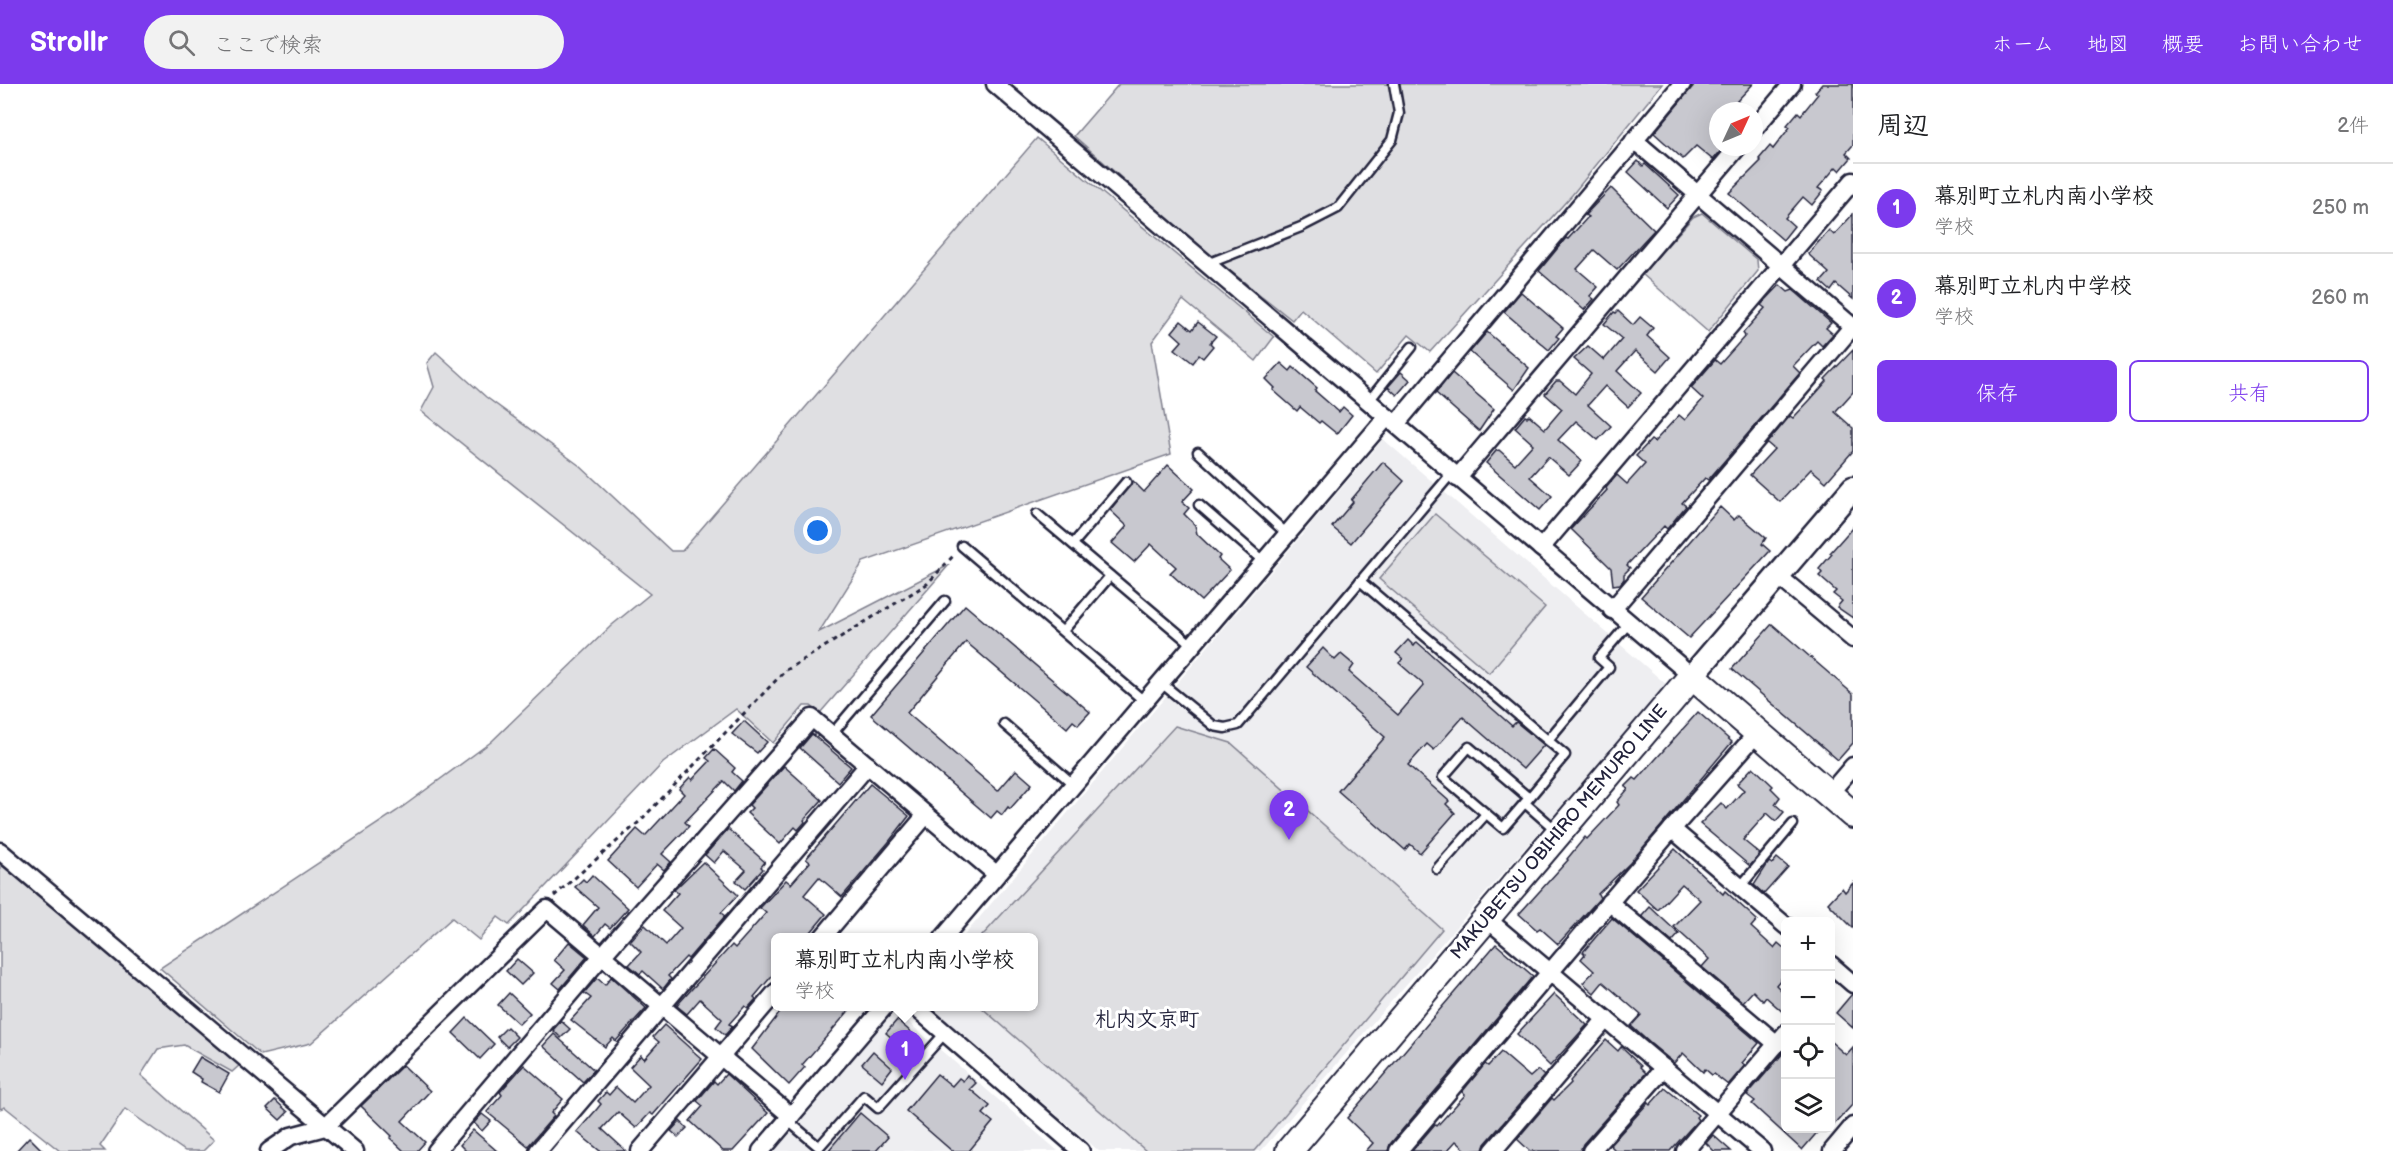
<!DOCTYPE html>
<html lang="ja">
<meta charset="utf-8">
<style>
body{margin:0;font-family:"Balsamiq Sans","Klee One",sans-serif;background:#f2f2f2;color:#202124}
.controls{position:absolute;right:18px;bottom:18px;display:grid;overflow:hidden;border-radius:9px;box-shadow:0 6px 24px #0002}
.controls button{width:54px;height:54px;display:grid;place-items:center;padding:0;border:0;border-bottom:2px solid #e0e0e0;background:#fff;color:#202124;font:30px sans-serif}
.compass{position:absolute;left:1709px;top:18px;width:54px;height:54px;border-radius:50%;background:#fff;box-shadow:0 6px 24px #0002;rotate:46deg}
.you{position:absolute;left:818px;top:447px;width:21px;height:21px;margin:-15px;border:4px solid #fff;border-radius:50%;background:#1a73e8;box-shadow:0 0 0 9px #1a73e833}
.badge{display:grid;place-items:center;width:39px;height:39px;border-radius:50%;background:#7c3aed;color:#fff;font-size:20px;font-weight:700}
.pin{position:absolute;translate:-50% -50px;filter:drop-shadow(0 2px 3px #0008)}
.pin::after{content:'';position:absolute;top:32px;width:21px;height:18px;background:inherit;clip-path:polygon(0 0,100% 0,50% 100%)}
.popup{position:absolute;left:771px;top:849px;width:267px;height:78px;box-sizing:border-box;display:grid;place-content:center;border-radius:9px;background:#fff;filter:drop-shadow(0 2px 4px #0005);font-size:20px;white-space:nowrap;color:#757577}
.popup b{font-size:22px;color:#202124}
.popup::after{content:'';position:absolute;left:50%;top:100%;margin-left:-12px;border:12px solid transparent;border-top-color:#fff}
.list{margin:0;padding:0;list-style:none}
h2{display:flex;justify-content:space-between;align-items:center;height:78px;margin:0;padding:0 24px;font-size:26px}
h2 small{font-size:20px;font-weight:400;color:#757577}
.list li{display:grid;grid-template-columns:39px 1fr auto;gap:18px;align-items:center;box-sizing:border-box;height:90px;padding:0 24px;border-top:2px solid #e0e0e0}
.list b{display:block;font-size:22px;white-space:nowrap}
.list p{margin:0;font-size:20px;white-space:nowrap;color:#757577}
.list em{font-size:20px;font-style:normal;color:#757577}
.actions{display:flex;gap:12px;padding:18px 24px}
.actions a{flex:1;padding:14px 0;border:2px solid #7c3aed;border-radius:9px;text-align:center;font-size:21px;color:#7c3aed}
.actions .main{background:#7c3aed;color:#fff}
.icon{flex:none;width:33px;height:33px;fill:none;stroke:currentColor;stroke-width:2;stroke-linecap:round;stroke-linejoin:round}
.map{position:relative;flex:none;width:1853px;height:1067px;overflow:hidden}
header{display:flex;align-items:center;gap:36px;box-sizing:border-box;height:84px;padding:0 30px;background:#7c3aed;color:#fff}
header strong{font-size:28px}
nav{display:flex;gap:33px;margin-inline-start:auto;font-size:21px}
.search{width:420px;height:54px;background:#f2f2f2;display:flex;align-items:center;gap:15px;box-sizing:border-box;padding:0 21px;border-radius:33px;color:#757577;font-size:22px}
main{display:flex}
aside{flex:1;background:#fff}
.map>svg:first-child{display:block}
</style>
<header>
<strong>Strollr</strong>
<div class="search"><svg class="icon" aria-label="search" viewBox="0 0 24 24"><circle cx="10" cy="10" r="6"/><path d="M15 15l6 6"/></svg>ここで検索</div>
<nav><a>ホーム</a><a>地図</a><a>概要</a><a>お問い合わせ</a></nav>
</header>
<main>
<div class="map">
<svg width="1853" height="1067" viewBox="0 0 1853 1067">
<rect width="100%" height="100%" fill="#fff"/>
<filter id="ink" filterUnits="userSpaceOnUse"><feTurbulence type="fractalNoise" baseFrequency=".0167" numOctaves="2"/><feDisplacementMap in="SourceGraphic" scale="12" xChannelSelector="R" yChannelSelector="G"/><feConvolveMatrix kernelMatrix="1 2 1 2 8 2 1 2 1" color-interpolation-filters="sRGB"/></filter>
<g filter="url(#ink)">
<g fill="#eeeef1">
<path d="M1383 355 1667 601 1261 1067H1099L931 923 1034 922V854L963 853Z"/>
<path d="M894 926 1058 1067H774Z"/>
</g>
<g fill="#dfdfe2" stroke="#80808e" stroke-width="1.5">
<path d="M1119 0H1662L1572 111 1430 268 1409 251 1376 290 1301 225 1292 236 1200 163 1074 52Z"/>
<path d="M1037 54 1274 253 1256 277 1183 216 1152 258 1171 370 863 478 819 548 949 481 820 629 811 622H804L773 659 736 625 663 679 509 841 498 833 479 856 452 834 311 959 261 971 160 884 397 727 491 658 612 541 650 510 421 327 434 303 427 279 436 268 486 313 580 382 671 467H682Z"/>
<path d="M1702 129 1757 176 1758 187 1708 248 1642 190 1693 133Z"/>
<path d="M1435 430 1545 523 1489 589 1379 495Z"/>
<path d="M1175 642 1231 659 1442 845 1254 1067H1146L981 923 1034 922V854L981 853Z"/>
<path d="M0 780 241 980 232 988 184 961 158 965 141 991 214 1056 203 1067H185L125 1025 100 1062 105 1067H60L5 1023 0 1025Z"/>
</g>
<g fill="#c8c8cf" stroke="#22223b" stroke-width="1.5">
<path d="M1695 0H1753L1737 17 1749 27H1718V63H1724L1713 76 1696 62 1683 75 1654 49Z"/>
<path d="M1822 0H1853V61L1846 69 1851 74 1840 87 1836 83 1818 104 1823 107 1812 121 1803 113 1785 134 1794 142 1783 156 1729 109 1761 77 1759 75 1770 62 1773 65 1790 43 1787 41 1798 28 1801 31 1818 10 1815 8Z"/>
<path d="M1638 77 1643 82 1645 80 1679 111 1667 124 1628 88Z"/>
<path d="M1611 104 1654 146 1617 186 1594 166 1577 185 1598 203 1590 212 1594 215 1584 226 1539 187 1566 154 1568 155 1588 133 1585 131Z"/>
<path d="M1853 130V215L1836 200 1831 207 1821 198 1829 189 1808 170 1829 146 1834 151Z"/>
<path d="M1780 201 1788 208 1793 206 1799 211 1831 239 1826 244 1833 250 1822 262 1817 257 1793 282 1800 289 1708 396 1705 394 1682 419 1686 422 1667 445 1664 442 1627 481 1630 484 1624 490V495L1620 500 1613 501 1611 484 1571 445 1607 406 1606 404 1617 391 1627 400 1645 380 1636 372 1651 356 1654 358 1679 331 1685 336 1703 315 1691 304 1715 276 1720 280 1745 252 1743 249 1765 224 1761 221Z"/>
<path d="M1521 208 1563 244 1556 252 1559 254 1549 266 1504 228Z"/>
<path d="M1618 227 1633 241 1640 233 1653 244 1647 252 1670 273 1658 287 1635 267 1617 287 1641 309 1628 323 1605 302 1588 321 1611 342 1598 356 1576 337 1558 356 1582 377 1569 391 1548 373 1530 393 1552 412 1540 426 1486 379 1496 367 1499 366 1515 380 1533 360 1515 344 1525 332 1527 333 1529 331 1545 345 1562 325 1545 310 1556 297H1560L1575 310 1591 290 1574 275 1588 262 1604 276 1622 255 1604 240 1614 228 1616 229Z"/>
<path d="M1181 237 1192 246 1198 238 1216 252 1210 259 1213 262 1203 274 1199 271 1193 279 1175 265 1182 257 1172 248Z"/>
<path d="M1487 248 1529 284 1514 306 1470 268Z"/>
<path d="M1853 266V308L1835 328 1853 344V367L1826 398 1811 385 1780 418 1750 391 1774 365 1767 359 1790 332 1793 334 1810 316 1827 297 1825 295Z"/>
<path d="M1281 279 1290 287 1293 283 1317 304 1315 307 1339 328 1343 323 1352 331 1337 350 1321 337 1319 339 1300 323 1297 327 1273 306 1275 304 1266 295Z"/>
<path d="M1401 288 1410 296 1397 311 1388 303Z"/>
<path d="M1452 289 1494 325 1479 347 1436 309Z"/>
<path d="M1383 378 1404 397 1351 459 1332 443 1353 418 1351 416Z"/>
<path d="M1168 381 1194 405 1182 418 1189 424 1184 430 1195 441 1197 450 1220 472 1218 475 1230 486 1201 517 1170 489 1176 483 1151 460 1134 478 1112 459 1127 442 1110 426 1133 397 1144 408Z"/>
<path d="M1720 423 1734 436 1739 431 1766 454 1762 460 1770 467 1689 554 1641 513Z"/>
<path d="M1853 443V534L1837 523 1842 517 1833 510 1836 507 1819 492 1822 489 1819 485 1832 470 1830 469Z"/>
<path d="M965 521 1090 628 1078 641 1073 637 1067 644 966 558 907 629 998 707 1016 686 1032 700 1010 725 1008 723 1002 731 997 727 991 734 871 631Z"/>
<path d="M1772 540 1853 610V659L1838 676 1732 585Z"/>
<path d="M1408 556 1414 562 1417 558 1512 642 1516 638 1544 661 1523 685 1463 633 1434 666 1427 660 1408 681 1449 717 1446 720 1455 729 1420 769 1410 760 1405 766 1338 707 1385 653 1306 583 1323 564 1335 576 1341 570 1354 581 1349 588 1398 631 1424 601 1399 579 1403 575 1396 569Z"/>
<path d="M1698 628 1732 658 1630 779 1598 810 1600 814 1558 860 1540 844 1537 846 1519 830 1568 776 1567 775 1585 753 1587 755 1619 721 1617 718 1628 705 1625 703 1634 694 1637 696Z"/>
<path d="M744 637 767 658 757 669 732 650Z"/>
<path d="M812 650 851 683 838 698 800 664Z"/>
<path d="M714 665 735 684 732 688 742 697 734 707 724 697 685 738 689 742 662 770 671 778 664 786 657 780 636 803 608 777 637 745 645 752 684 710 679 705 690 693 692 696 710 677 706 674Z"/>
<path d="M784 682 822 716 804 736 805 738 798 746 795 743 780 760 747 729 752 724 749 721Z"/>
<path d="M1753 683 1773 702 1771 704 1780 713 1775 720 1784 728 1776 737 1767 729 1743 756 1760 770 1750 782 1700 740 1721 719 1727 725 1744 706 1737 700Z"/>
<path d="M870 700 909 732 888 759 842 813 819 793 804 811 826 830 806 854H776V887L754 913 756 915 748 924 745 922 729 940 733 942 725 951 716 943 722 935 700 915 687 930 677 922 679 919 732 861 735 864 766 829 760 824 786 796 791 800 810 778 806 775Z"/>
<path d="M728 745 765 778 761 783 763 785 745 805 736 797 746 786 724 767 714 779 705 771Z"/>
<path d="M1675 765 1723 810 1725 807 1757 836 1751 843 1774 864 1778 859 1785 865V890L1776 901 1785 910V930L1766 913 1763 917 1753 907 1743 918 1702 883 1709 875 1674 843 1700 816 1682 800 1658 826 1636 806Z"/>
<path d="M1777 774 1788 783 1764 810 1754 801 1769 778 1772 780Z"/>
<path d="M703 778 738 811 721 829 725 832 688 875 686 873 668 892 671 895 663 905 643 887 640 890 629 881 641 868 630 857 645 841 666 861 681 844 662 827 678 809 674 806Z"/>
<path d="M592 791 628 824 610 844 605 840 595 852 583 841 598 823 575 803 583 795 586 798Z"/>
<path d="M1853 799V844L1828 819 1842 804 1845 808Z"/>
<path d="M1650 823 1679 850 1672 858 1642 832Z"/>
<path d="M1612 834 1759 959 1742 979 1745 981 1728 1001 1714 990 1712 991 1705 985 1703 988 1683 969 1674 979 1651 960 1631 942 1641 931 1603 898 1594 909 1583 899 1594 887 1581 875 1585 870 1583 868Z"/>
<path d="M569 858 587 873 560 905 553 899 565 886 554 876Z"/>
<path d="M1496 860 1533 892 1390 1060 1388 1067H1366L1373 1059 1347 1034Z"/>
<path d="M517 875 533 889 521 901 506 887Z"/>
<path d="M611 893 646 924 616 957 613 954 605 963 571 936 591 914 584 909 597 894 605 901Z"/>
<path d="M509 909 530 929 519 940 498 921Z"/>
<path d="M1554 910 1587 941 1550 982 1517 950Z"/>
<path d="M1852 910H1853V944L1836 929Z"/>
<path d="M785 922H853L802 981 805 983 789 1001 752 965Z"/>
<path d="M467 934 494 960 480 975 453 949Z"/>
<path d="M897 936 920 956 909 969 886 949Z"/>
<path d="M561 937 570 945 561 954 553 946Z"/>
<path d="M664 941 702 975 653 1031 650 1029 636 1044 618 1028 602 1045 626 1067H600L577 1048 597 1025 601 1020 598 1017 606 1008 609 1011 616 1003 633 1019 649 1001 630 983 641 971 644 975 659 958 653 953Z"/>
<path d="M507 943 517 953 507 963 497 953Z"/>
<path d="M554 950 594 986 583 998 543 962Z"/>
<path d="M1606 956 1618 967 1621 963 1641 982 1640 983 1646 989 1583 1060 1580 1067H1530L1517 1055 1552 1014 1554 1016 1571 999 1570 997Z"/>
<path d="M1830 957 1846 971 1853 963V1020L1830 1045Z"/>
<path d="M873 967 892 984 882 997 862 980Z"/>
<path d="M1785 967V1044H1821L1802 1066 1752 1020 1755 1017 1747 1011Z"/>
<path d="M1501 968 1530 993 1538 986 1544 992 1485 1060 1483 1066 1467 1067 1456 1057 1447 1067H1412L1435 1040 1437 1042 1465 1011 1462 1008 1485 980 1488 982Z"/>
<path d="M200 973 229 990 219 1008 201 998 202 995 191 988Z"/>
<path d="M403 981 430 1007 402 1037 425 1058 417 1067H404L390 1054 392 1052 361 1022Z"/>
<path d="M524 981 563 1015 551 1029 554 1032 528 1062 487 1028 502 1011 500 1008Z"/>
<path d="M726 990 768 1029 733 1067H723L690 1037 703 1022 697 1017 714 997 717 1000Z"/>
<path d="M937 990 952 1002 959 994 963 997 967 991 976 999 970 1005 990 1022 983 1030 993 1038 969 1067H952L906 1027Z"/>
<path d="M1665 1004 1698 1031 1696 1033 1698 1036 1670 1067H1616L1610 1061 1648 1019 1650 1021Z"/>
<path d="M275 1016 288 1028 280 1036 267 1024Z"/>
<path d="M860 1029 888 1053 876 1067H828Z"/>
<path d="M482 1030 491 1037 482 1047 474 1039Z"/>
<path d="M680 1037 687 1044 678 1053 671 1047Z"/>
<path d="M473 1046 497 1067H466L460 1061Z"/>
<path d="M1713 1051 1731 1067H1714L1706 1059Z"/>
<path d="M29 1053 43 1067H16Z"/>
</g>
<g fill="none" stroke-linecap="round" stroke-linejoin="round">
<defs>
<g id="lane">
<path d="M1207 180 1301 143 1338 124 1392 56 1399 29 1394 0"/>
<path d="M1368 318 1412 263"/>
<path d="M1198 368 1287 450"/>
<path d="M1199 421 1263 477"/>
<path d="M1037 430 1192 561"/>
<path d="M1073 460 1126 398"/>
<path d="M962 462 1144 617"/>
<path d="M1360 497 1565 671 1529 714 1503 744 1443 693 1469 663 1529 714"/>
<path d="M1063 547 1110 492"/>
<path d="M1160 598 1214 642 1225 644 1238 641 1452 389"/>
<path d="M1004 640 1073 700"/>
<path d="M832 650 945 517"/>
<path d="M1548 656 1609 583 1599 574 1629 539"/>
<path d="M1525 719 1557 747"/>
<path d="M1437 785 1486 730"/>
<path d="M1740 803 1793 740"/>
<path d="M787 1036 819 1063 864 1012 878 1024 945 949"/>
</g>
<g id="street">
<path d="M995 0 1692 592"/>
<path d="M1754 45 1792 0"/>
<path d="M1634 56 1853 243"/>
<path d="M1396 340 1682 0"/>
<path d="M1457 394 1738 63"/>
<path d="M1541 464 1853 97"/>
<path d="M1778 492 1853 555"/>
<path d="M1612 526 1853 242"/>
<path d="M1829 710 1853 682"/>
<path d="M1672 745 1786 842"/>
<path d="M0 767 355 1067"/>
<path d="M1609 818 1777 960"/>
<path d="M1487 835 1762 1067"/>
<path d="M822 854 926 731"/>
<path d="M943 854 1387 333"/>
<path d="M1830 880 1853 900"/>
<path d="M914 922 1081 1067"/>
<path d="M269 1067 291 1052 325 1043 547 825 791 1032"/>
<path d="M436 1067 602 872 812 634 996 790"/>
<path d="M538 1067 868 681"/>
<path d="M640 1067 776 908"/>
<path d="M761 1067 885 922"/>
<path d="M1398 1067 1672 745 1757 649"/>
<path d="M1493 1067 1606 935"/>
<path d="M1591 1067 1664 984"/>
<path d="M1685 1067 1786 949"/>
<path d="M1832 1067 1853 1042"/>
</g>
<path id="secondary" d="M1692 592 1853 404"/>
<path id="primary" d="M1289 1067 1692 592 1853 731"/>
</defs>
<use href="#lane" stroke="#22223b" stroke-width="13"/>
<use href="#street" stroke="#22223b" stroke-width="21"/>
<use href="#secondary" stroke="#22223b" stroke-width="27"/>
<use href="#primary" stroke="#22223b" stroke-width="30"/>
<path stroke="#22223b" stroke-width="3" stroke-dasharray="4.5 4.5" stroke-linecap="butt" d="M554 812 639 738 785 587 927 500 955 470"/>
<use href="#lane" stroke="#fff" stroke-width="8"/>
<use href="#street" stroke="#fff" stroke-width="16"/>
<use href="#secondary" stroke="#fff" stroke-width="22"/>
<use href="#primary" stroke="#fff" stroke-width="26"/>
</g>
</g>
<g text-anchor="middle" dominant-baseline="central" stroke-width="6" stroke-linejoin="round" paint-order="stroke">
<g font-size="18" fill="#22223b" stroke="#fff">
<text transform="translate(1559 748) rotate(-50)">MAKUBETSU OBIHIRO MEMURO LINE</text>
</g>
<g font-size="21" font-weight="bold" fill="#22223b" stroke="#fff">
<text x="1147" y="935">札内文京町</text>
</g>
</g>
</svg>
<div class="controls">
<button>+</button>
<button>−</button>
<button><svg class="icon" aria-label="locate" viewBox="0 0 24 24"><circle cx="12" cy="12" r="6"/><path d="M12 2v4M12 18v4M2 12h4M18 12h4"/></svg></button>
<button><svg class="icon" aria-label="layers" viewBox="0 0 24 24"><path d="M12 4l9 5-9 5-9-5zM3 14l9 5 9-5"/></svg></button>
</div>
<svg class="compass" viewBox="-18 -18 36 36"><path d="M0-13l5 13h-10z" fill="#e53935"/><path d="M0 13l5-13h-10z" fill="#757577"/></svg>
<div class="you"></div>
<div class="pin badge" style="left:905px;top:996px">1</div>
<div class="popup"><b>幕別町立札内南小学校</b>学校</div>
<div class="pin badge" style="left:1289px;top:756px">2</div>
</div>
<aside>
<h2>周辺<small>2件</small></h2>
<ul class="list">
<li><span class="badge">1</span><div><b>幕別町立札内南小学校</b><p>学校</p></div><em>250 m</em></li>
<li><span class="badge">2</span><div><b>幕別町立札内中学校</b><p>学校</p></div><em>260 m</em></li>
</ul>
<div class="actions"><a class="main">保存</a><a>共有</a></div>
</aside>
</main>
